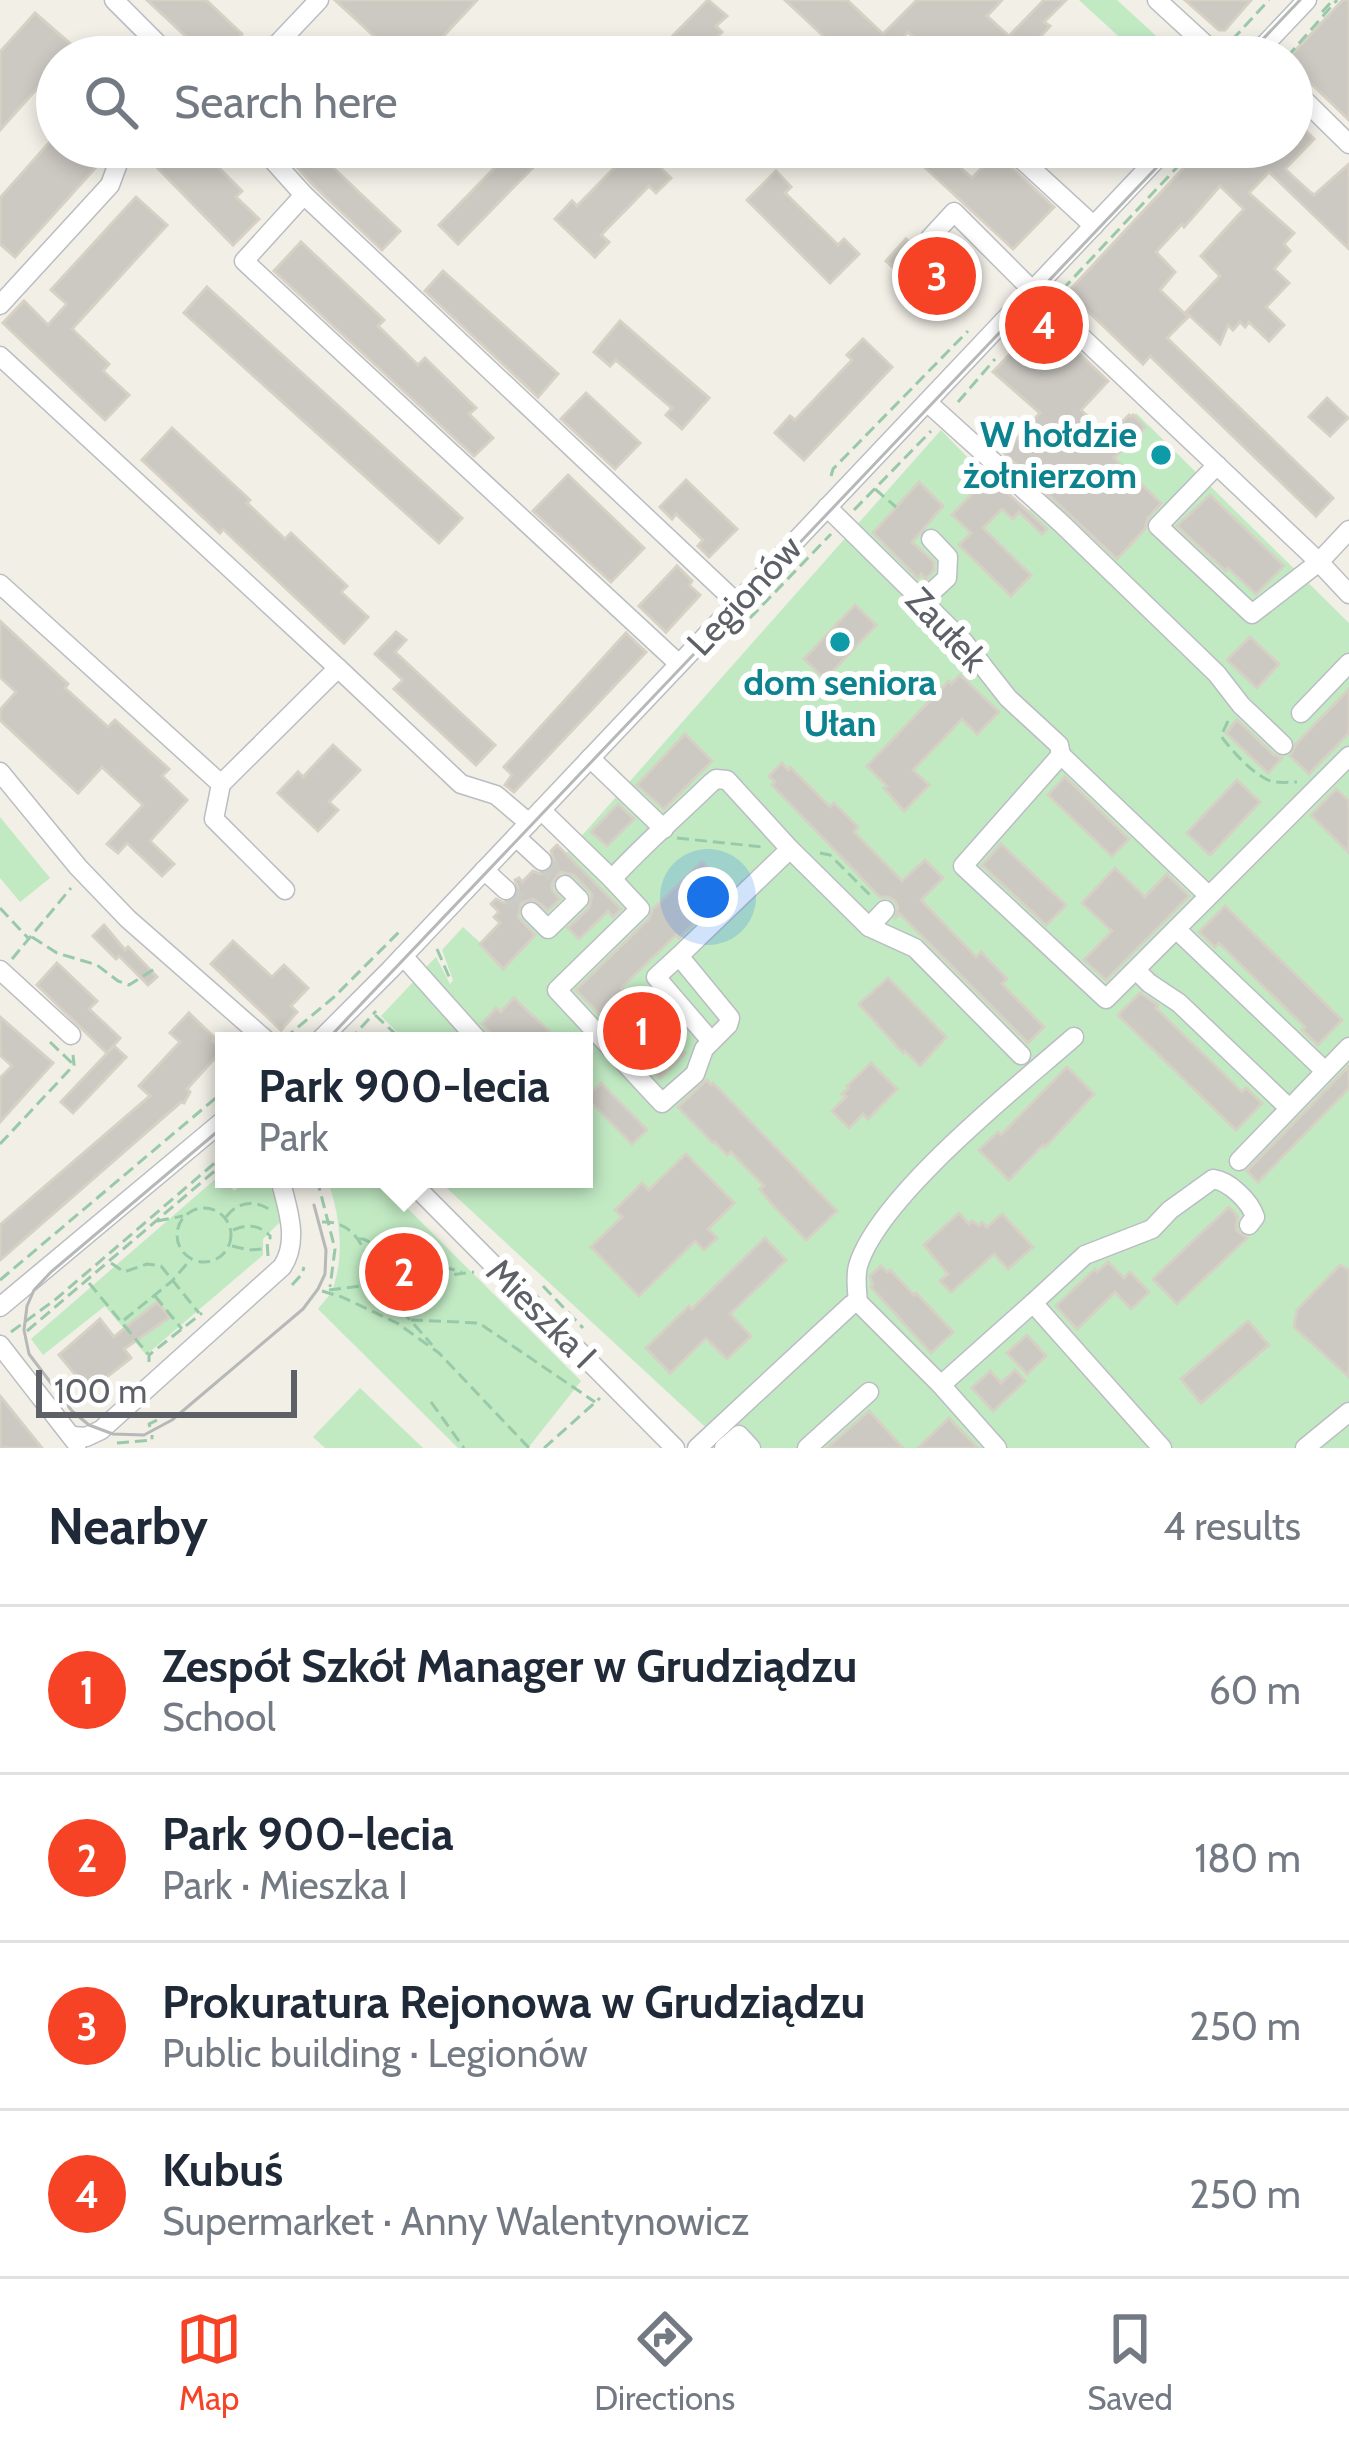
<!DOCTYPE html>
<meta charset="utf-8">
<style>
body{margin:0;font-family:Cabin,sans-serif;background:#f2f2f3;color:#1f2937}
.scale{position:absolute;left:36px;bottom:30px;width:261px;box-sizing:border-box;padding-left:12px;border:6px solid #5d6167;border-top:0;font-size:33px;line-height:42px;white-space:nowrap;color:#5d6167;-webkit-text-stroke:9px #fff;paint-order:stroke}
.you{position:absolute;left:708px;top:897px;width:42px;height:42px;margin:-30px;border:9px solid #fff;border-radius:50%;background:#1a73e8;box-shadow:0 0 0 18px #1a73e833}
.badge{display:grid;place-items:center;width:78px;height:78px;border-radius:50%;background:#f64326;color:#fff;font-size:39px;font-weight:700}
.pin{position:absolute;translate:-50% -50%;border:6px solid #fff;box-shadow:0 3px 12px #0006}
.popup{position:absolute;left:215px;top:1032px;width:378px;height:156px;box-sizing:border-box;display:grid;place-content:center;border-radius:0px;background:#fff;filter:drop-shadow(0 3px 9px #0005);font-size:39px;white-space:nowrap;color:#747a83}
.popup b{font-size:45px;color:#1f2937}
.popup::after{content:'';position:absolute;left:50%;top:100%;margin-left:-24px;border:24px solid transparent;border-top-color:#fff}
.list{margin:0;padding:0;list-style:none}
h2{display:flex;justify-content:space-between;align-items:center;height:156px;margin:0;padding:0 48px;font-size:51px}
h2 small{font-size:39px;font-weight:400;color:#747a83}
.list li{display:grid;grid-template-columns:78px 1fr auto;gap:36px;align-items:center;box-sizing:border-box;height:168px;padding:0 48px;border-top:3px solid #e0e1e3}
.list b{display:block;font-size:45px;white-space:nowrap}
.list p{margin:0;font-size:39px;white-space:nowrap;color:#747a83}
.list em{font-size:39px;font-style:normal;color:#747a83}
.icon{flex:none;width:66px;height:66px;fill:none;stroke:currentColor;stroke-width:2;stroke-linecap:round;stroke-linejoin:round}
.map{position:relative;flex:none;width:1349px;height:1448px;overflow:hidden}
.search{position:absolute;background:#fff;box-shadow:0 6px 18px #0003;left:36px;right:36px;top:36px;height:132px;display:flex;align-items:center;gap:30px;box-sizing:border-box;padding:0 42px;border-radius:66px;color:#747a83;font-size:45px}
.sheet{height:828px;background:#fff}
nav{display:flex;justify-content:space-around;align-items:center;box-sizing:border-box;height:168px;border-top:3px solid #e0e1e3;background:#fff;font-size:33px;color:#747a83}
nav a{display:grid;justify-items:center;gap:6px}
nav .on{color:#f64326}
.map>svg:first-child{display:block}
</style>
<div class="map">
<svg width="1349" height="1448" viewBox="0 0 1349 1448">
<rect width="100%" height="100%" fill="#f1efe6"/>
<g fill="#c1eac3">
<path d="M1079 0H1117L1179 57H1141Z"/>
<path d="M1136 413 1349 623V1448H728L437 1179H584V1041H399L402 1037 381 1016 415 980 434 1002 445 989 424 969 436 957 450 984 453 980 442 950 463 927 484 946 941 430 973 463 1028 511Z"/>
<path d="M0 817 50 878 20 902 0 878Z"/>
<path d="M220 1175 234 1191 249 1179H270L281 1221 263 1239V1255L146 1355 105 1306 43 1355 31 1339Z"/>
<path d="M327 1179H378L581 1381 528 1448H458L318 1309C324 1301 332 1294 334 1285 345 1251 339 1211 327 1179Z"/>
<path d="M360 1388 423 1448H325L313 1437Z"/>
</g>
<g fill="#ccc9c3" stroke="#d6d1c4" stroke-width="3">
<path d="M147 0H206L242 34 221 57H208Z"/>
<path d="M335 0H477L424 57H383L389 50Z"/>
<path d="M708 0 727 16 716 26 722 32 700 55 692 48 683 57H652Z"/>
<path d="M785 0H847L883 34 917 0H1002L987 16 1009 36 1044 0H1066L1044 22 1050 26 1022 57H935L908 32 885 57H846Z"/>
<path d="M1185 0H1251L1225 30H1219Z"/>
<path d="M1343 0H1349V120L1292 65V54Z"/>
<path d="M35 13 74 47 65 57H57V66L0 130V52Z"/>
<path d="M1292 117 1314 139 1285 169 1310 192 1314 195 1349 164V249L1269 172 1249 193 1294 233 1284 244 1290 251 1274 269 1289 283 1266 307 1284 325 1269 341 1249 322 1245 327 1240 322 1233 330 1228 325 1220 344 1186 312 1220 276 1201 256 1244 209 1220 186 1184 227 1182 224 1156 252 1175 272 1160 290 1188 317 1167 338 1333 498 1316 516 1150 356 1143 364 1068 292 1191 160 1196 164 1213 147H1292Z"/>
<path d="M57 134V147H110L107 155 15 257 0 244V198Z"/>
<path d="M137 147H198L242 191 236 197 259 219 233 245Z"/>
<path d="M297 147H338L326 161 400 231 382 250 314 186 288 157Z"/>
<path d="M515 147H553L458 244 439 225Z"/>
<path d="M623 147H638L671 178 656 193 649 186 601 235 609 242 595 257 555 219 572 201 577 206 620 162 614 156Z"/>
<path d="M903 147H936L972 178 996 153 1054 207 1013 249Z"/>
<path d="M776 171 791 187 785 193 838 245 844 239 859 254 830 283 747 200Z"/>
<path d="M136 197 167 225 72 329 109 364 103 371 129 395 105 420 3 323 24 301 48 325 67 304 51 290Z"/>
<path d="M950 236 978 262 969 271 973 274 951 299 947 295 930 313 903 287 909 281 886 261 906 239 928 260Z"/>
<path d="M301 242 384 320 378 326 418 365 425 358 476 408 469 414 493 438 474 456 274 271Z"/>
<path d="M443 271 558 374 538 397 425 291Z"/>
<path d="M207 287 462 518 439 543 184 313Z"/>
<path d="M620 321 709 398 682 429 666 415 672 408 616 360 610 366 594 352Z"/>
<path d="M1040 322H1046L1108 381 1081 410 1108 436 1129 415 1131 417 1133 415 1145 427 1114 458 1161 503 1148 518 1145 529 1117 559 1004 453 1040 413 993 372Z"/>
<path d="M863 339 892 367 804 460 775 433 790 416 795 420 852 360 847 355Z"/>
<path d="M586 393 640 443 615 469 561 419Z"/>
<path d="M1327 398 1348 418 1330 436 1309 417Z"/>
<path d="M172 428 250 500 247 503 285 539 291 533 347 586 341 592 368 617 344 643 223 529 220 533 142 460Z"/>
<path d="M568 475 644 548 611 582 533 511Z"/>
<path d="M989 476 1047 529 1042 534 1019 512 1013 519 1002 509 983 528 1031 575 1011 596 959 545 971 533 952 515Z"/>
<path d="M686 480 737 529 709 557 698 546 703 540 676 514 672 519 660 507Z"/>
<path d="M919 482 943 506 912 542 934 562V570L926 579 921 574 918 578 873 533Z"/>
<path d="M1210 495 1284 566 1256 594 1228 568 1226 571 1177 526Z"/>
<path d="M677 566 692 581 689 585 700 595 666 632 639 606Z"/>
<path d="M855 605 876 625 825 679 804 659Z"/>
<path d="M0 621 68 684 65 688 108 727 115 720 169 769 162 776 187 800 150 841 174 864 162 876 127 843 118 853 107 844 143 805 102 767 78 793 0 720V710L16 692 0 677Z"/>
<path d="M396 632 406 640 395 652 495 745 476 765 394 689 403 680 375 654Z"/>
<path d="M626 633 646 652 514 792 505 785 512 775 504 767Z"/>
<path d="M1250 637 1279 664 1257 688 1227 660Z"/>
<path d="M960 675 999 712 977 734 962 719 913 770 929 785 904 811 884 788 887 786 867 766 949 681 951 684Z"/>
<path d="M1349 689V733L1309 774 1290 756 1296 744Z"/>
<path d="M1237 720 1274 755 1282 758 1268 773 1226 733Z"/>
<path d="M685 734 712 761 664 809 637 785Z"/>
<path d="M333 745 360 770 329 802 338 810 318 831 278 793 298 772 303 777Z"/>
<path d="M782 763 788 770 790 767 830 807 834 803 858 827 854 832 902 881 925 860 943 878 921 900 976 957 981 952 1007 979 1002 984 1044 1027 1028 1043 900 914 896 917 898 907 895 901 889 897H880L772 785 775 782 769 776Z"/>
<path d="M1065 777 1129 839 1112 856 1048 795Z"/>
<path d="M1237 780 1260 802 1210 855 1187 833Z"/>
<path d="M1336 789 1349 801V853L1311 815Z"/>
<path d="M618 804 634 819 607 846 591 832Z"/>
<path d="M1001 844 1066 905 1046 925 982 865Z"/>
<path d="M557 845 621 909 613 917 608 911 579 939 568 928 589 908 592 894 574 875 560 872 552 883V890L560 899 548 910 533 899 521 903 518 917 535 935 503 969 480 944 500 923 494 917 499 912 491 904 496 899 504 903 515 900 519 892 515 880 519 878 522 882 533 871 540 874 551 871 555 863 551 851Z"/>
<path d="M702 862 726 887 691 920 694 923 679 938 676 935 621 988 652 1020 656 1017 680 1042 676 1045 685 1053 660 1078 576 990 649 919 653 909Z"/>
<path d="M1115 868 1145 897 1167 874 1189 896 1106 980 1084 960 1112 931 1082 903Z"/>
<path d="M1225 906 1342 1020 1318 1045 1302 1030 1305 1027 1219 943 1215 947 1199 932Z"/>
<path d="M104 925 125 950 128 947 157 977 148 985 119 956 116 959 93 936Z"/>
<path d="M233 941 272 977 284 965 308 988 291 1006 297 1012 281 1030 211 964Z"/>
<path d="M57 963 97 1001 89 1009 120 1038 107 1053 37 985Z"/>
<path d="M888 978 946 1037 920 1066 905 1051 903 1053 859 1004Z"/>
<path d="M1140 993 1158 1005 1156 1008 1242 1092 1246 1088 1262 1103 1236 1130 1118 1015Z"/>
<path d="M514 998 547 1029 558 1041H500L486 1028 482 1024 496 1008 501 1012Z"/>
<path d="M189 1013 215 1038 212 1041 222 1050 187 1089 190 1092 184 1103 181 1102 0 1260V1225L150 1096 139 1086 180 1042 170 1033Z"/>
<path d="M0 1017 53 1063 0 1122V1078L12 1066 0 1055Z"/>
<path d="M114 1046 126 1057 73 1113 61 1102Z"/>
<path d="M871 1063 897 1089 868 1119 863 1114 849 1128 832 1111 846 1097 842 1094 849 1088 847 1086Z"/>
<path d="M1349 1066V1088L1258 1182 1247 1171Z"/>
<path d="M1067 1067 1094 1094 1045 1147 1043 1145 1009 1180 979 1150 998 1132 1001 1135Z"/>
<path d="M707 1080 711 1085 713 1083 837 1211 806 1240 771 1203 760 1189 764 1186 731 1152 727 1155 715 1142 713 1143 678 1107Z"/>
<path d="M601 1083 647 1130 632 1144 587 1098Z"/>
<path d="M686 1154 734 1203 708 1229 717 1238 704 1250 695 1241 639 1296 591 1247 622 1217 615 1210 642 1183 649 1190Z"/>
<path d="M1229 1207 1238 1217 1236 1225 1237 1231 1247 1238 1177 1304 1153 1279Z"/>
<path d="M959 1213 969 1224 972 1221 979 1226 982 1222 987 1227 1002 1214 1033 1247 1008 1269 994 1254 951 1292 940 1281 948 1274 924 1245Z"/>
<path d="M765 1238 786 1260 730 1314 751 1336 727 1359 706 1338 670 1373 646 1348 689 1306 692 1309Z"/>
<path d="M1108 1262 1124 1278 1130 1272 1149 1292 1131 1309 1115 1292 1077 1329 1056 1306 1095 1269 1097 1272Z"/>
<path d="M1340 1265 1349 1270V1377L1294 1327 1297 1310Z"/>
<path d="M881 1266 887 1272 890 1270 914 1295 916 1293 953 1332 931 1353 871 1287 873 1285 870 1276Z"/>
<path d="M157 1302 170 1317 124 1349 131 1358 89 1391 59 1355 100 1319 114 1337Z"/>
<path d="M1248 1321 1269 1345 1201 1403 1181 1379Z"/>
<path d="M1027 1335 1046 1356 1027 1374 1007 1353Z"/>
<path d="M1015 1370 1025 1381 993 1411 972 1388 990 1371 1001 1383Z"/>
<path d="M0 1396 42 1448H0Z"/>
<path d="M869 1411 903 1448H827Z"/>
<path d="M949 1418 978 1448H918Z"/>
</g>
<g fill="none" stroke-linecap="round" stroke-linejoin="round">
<g stroke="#ccccc6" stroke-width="18" stroke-dasharray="18 9" stroke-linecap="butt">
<path d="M542 861 565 885"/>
<path d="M506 890 531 912"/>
</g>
<defs>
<g id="minor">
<path d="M114 0 171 57"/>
<path d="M1157 0 1219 57"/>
<path d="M265 57 319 0"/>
<path d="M1253 57 1307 0"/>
<path d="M1292 88 1349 144"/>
<path d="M261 147 304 195 737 603"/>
<path d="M1008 147 1094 226"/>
<path d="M304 195 244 261 679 664"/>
<path d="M930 238 954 212 1032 290 1319 562 1349 594"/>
<path d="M0 305 110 185 124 147"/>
<path d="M0 356 338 668 221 784"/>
<path d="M927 402 1061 523 1217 674 1241 705 1283 745"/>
<path d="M1217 465 1158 526 1252 614 1319 562 1349 530"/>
<path d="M827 507 964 642 1008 698 1059 745 1061 755"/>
<path d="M0 584 221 784 214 819 285 890"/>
<path d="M922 601 947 578 948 557 931 539"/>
<path d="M338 668 461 784 496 795 529 823"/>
<path d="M1301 713 1349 663"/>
<path d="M590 758 664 829"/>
<path d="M0 772 78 867 128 919 267 1041"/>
<path d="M541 810 612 879C643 845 677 816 711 783L716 779 727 780 790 849 869 927 885 910"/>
<path d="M516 837 542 861"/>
<path d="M484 870 506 890"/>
<path d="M612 879 640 909 557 990 662 1103 695 1074 704 1049 728 1025 730 1018 679 956 790 849"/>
<path d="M1208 895 1061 755 963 866 1106 999 1349 756"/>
<path d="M531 912 548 929 579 899 565 885"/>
<path d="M869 927 915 948 1021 1055"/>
<path d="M1176 929 1325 1071"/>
<path d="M403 956 479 1041"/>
<path d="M679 956 656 977 711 1041"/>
<path d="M0 970 71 1035"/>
<path d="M1136 970 1149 983 1179 1003 1289 1108"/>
<path d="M319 1041 390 970 1168 147"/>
<path d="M1239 1161 1349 1047"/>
<path d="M408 1179 675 1448"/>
<path d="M858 1302C857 1290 855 1278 858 1266 878 1197 1018 1086 1074 1037"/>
<path d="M1033 1303 1085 1255 1152 1229 1170 1210 1213 1179C1229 1181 1250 1201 1255 1217L1249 1225"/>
<path d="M0 1307 224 1120"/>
<path d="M0 1345 77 1444"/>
<path d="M941 1385 997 1448"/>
<path d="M73 1436 86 1437 101 1430 282 1267C300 1241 287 1207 280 1179"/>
<path d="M697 1448 851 1305 858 1302 941 1385 1033 1303 1162 1448"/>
<path d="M724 1448 739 1435 751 1448"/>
<path d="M807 1448 869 1392"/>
<path d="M1305 1448 1349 1412"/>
</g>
</defs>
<use href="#minor" stroke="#babdc2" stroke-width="21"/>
<g stroke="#98c9a9" stroke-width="3" stroke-dasharray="12 6" stroke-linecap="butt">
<path d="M1322 12 1333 0"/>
<path d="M1232 40 1269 0"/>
<path d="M1287 57 1337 0"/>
<path d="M1062 290 1196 147"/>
<path d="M958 402 995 359"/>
<path d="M831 476 833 469 968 331"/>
<path d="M875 489 896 507"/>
<path d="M854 510 931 431"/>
<path d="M750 618 831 534"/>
<path d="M1228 721 1221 736C1232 751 1249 770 1266 779 1275 784 1287 782 1297 782"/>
<path d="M677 838 763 847"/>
<path d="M820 853 830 855 871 896"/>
<path d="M0 908 28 938"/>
<path d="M32 937 57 953 97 965 118 981 129 985 156 968"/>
<path d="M437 949 450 979"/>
<path d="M12 959 71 888"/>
<path d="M375 1015 403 1041"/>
<path d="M283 1037 291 1033 334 997 400 931"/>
<path d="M349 1041 376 1011"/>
<path d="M50 1042 73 1064"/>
<path d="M0 1144 74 1065 73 1055"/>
<path d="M317 1179 335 1249 330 1287"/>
<circle cx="204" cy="1235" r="27"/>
<path d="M226 1217C237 1202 255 1199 270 1210"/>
<path d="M157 1221 183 1216"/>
<path d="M322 1222C362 1220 367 1263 383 1287 397 1307 416 1326 432 1345"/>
<path d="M233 1230C248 1224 259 1224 271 1237"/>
<path d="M358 1239H363L400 1255 462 1272"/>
<path d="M232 1246 249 1250 263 1249"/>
<path d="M268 1256 267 1241 271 1237"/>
<path d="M111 1263 124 1272 147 1264 161 1266 199 1313"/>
<path d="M0 1280 224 1091"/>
<path d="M89 1283 148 1354"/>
<path d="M292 1285 302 1274 304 1267"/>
<path d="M543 1286 583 1328"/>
<path d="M329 1290 474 1272"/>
<path d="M322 1291 342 1297 397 1323 439 1353 529 1448"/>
<path d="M155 1296 182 1329"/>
<path d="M124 1320 172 1281 191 1259"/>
<path d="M411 1320 479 1323 595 1402"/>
<path d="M27 1331 224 1163"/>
<path d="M11 1332 56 1299 224 1155"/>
<path d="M149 1362V1355L202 1313"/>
<path d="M431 1402 464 1448"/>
<path d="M150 1427 149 1424 159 1419 157 1416"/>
<path d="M117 1443 152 1440V1435"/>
<path d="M544 1448 600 1398"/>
</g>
<use href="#minor" stroke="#fff" stroke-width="18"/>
<g stroke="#b7b8b8" stroke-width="3">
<path d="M1246 57 1300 0"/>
<path d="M326 1041 1176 147"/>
<path d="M224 1126 51 1272 34 1290 27 1306 24 1330 29 1354 72 1411 89 1425 113 1434 144 1435 172 1420 211 1387 303 1309 318 1289 325 1274 326 1250 314 1205"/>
</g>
</g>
<g fill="#0f9aa8" stroke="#fff" stroke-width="4.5">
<circle cx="1161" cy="455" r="12"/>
<circle cx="840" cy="642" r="12"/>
</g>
<g text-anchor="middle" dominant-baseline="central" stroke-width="12" stroke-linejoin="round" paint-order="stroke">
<g font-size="36" font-weight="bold" fill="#0d838f" stroke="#fff" text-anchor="end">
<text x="1137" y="434">W hołdzie<tspan x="1137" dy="41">żołnierzom</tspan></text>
<text x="840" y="682" text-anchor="middle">dom seniora<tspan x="840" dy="41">Ułan</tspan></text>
</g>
<g font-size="36" fill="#5d6167" stroke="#fff">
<text transform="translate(744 595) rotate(-47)">Legionów</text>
<text transform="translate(947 629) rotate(47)">Zaułek</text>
<text transform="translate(542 1313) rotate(45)">Mieszka I</text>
</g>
</g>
</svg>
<div class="scale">100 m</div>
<div class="you"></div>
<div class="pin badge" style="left:642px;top:1031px">1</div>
<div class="pin badge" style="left:404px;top:1272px">2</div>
<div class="popup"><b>Park 900-lecia</b>Park</div>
<div class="pin badge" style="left:937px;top:276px">3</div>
<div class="pin badge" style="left:1044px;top:325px">4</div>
<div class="search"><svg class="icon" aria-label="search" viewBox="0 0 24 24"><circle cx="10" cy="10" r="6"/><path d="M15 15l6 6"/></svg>Search here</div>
</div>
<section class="sheet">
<h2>Nearby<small>4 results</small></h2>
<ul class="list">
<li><span class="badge">1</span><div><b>Zespół Szkół Manager w Grudziądzu</b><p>School</p></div><em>60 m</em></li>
<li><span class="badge">2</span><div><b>Park 900-lecia</b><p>Park · Mieszka I</p></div><em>180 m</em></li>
<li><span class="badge">3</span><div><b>Prokuratura Rejonowa w Grudziądzu</b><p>Public building · Legionów</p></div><em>250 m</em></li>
<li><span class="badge">4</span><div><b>Kubuś</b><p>Supermarket · Anny Walentynowicz</p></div><em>250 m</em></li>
</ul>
</section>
<nav>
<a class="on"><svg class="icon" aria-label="map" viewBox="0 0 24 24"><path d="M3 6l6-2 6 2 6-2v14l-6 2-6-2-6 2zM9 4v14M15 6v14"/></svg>Map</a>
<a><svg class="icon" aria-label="directions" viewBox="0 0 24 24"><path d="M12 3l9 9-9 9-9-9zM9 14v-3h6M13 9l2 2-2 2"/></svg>Directions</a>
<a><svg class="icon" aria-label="saved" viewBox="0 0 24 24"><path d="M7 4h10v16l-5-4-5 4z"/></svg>Saved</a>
</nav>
